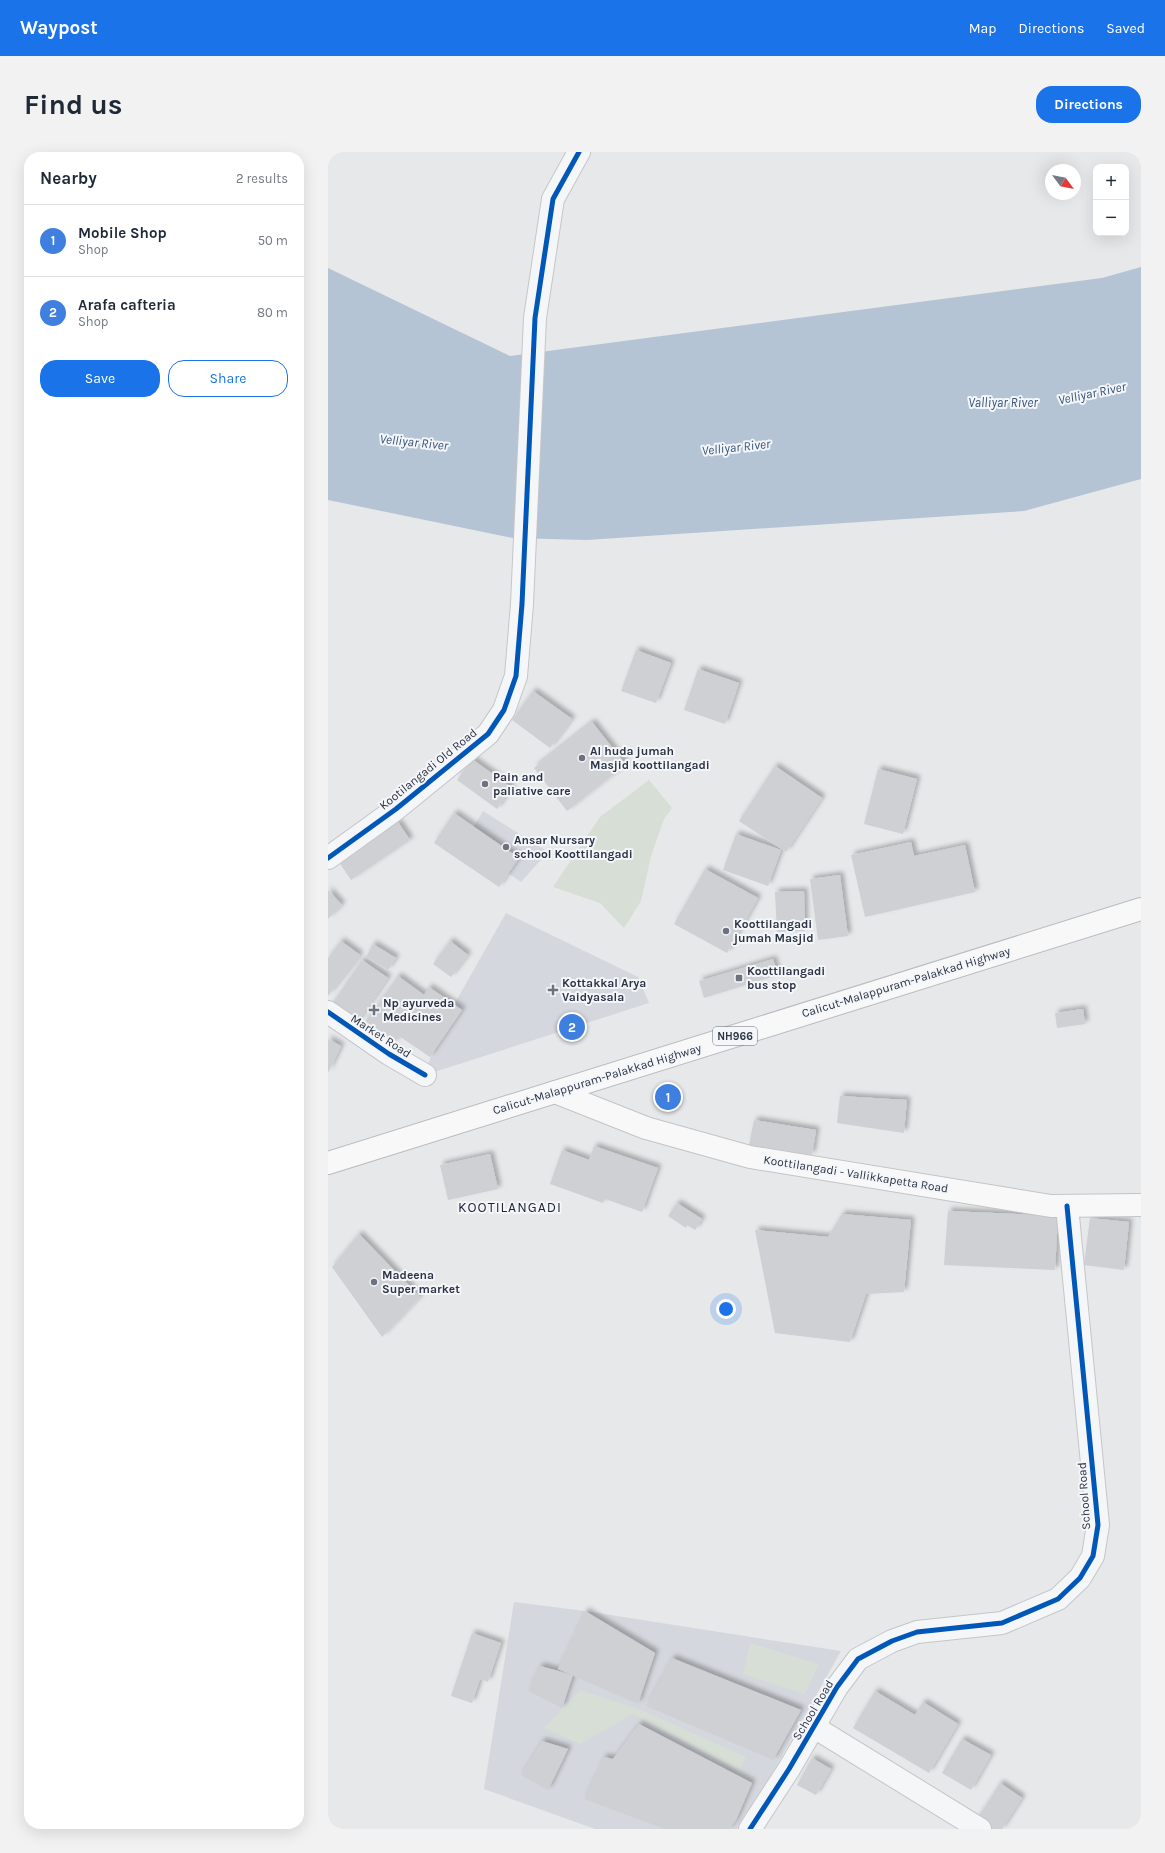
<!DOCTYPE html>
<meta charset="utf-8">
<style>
body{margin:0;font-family:Karla,sans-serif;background:#f2f2f3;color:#1f2937}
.controls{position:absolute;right:12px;top:12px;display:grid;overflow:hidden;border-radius:8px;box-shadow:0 4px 16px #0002}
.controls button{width:36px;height:36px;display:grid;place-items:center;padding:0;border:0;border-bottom:1px solid #e0e1e3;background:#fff;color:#1f2937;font:20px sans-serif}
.compass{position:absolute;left:717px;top:12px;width:36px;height:36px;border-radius:50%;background:#fff;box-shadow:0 4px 16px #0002;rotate:122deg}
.you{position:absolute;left:398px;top:1157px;width:14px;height:14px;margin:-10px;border:3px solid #fff;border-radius:50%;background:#1a73e8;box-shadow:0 0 0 6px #1a73e833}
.badge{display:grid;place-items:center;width:26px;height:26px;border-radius:50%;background:#1a73e8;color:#fff;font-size:13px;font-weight:700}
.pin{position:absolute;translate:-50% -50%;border:2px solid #fff;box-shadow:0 1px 4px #0006}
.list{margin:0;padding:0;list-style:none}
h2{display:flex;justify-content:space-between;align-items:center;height:52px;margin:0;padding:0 16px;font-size:17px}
h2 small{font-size:13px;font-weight:400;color:#747a83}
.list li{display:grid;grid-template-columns:26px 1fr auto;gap:12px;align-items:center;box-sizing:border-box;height:72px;padding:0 16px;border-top:1px solid #e0e1e3}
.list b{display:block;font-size:15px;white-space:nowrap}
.list p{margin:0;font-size:13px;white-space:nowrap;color:#747a83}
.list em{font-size:13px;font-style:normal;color:#747a83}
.actions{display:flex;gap:8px;padding:12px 16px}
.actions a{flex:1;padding:9px 0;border:1px solid #1a73e8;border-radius:16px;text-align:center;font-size:14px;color:#1a73e8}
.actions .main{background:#1a73e8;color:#fff}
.map{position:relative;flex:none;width:813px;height:1677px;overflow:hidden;border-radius:16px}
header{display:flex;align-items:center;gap:24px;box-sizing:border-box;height:56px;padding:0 20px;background:#1a73e8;color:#fff}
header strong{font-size:19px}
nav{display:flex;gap:22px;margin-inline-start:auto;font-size:14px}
.intro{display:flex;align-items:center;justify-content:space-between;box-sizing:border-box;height:96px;padding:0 24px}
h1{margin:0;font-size:28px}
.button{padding:10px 18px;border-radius:16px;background:#1a73e8;color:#fff;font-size:14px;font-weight:700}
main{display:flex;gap:24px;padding:0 24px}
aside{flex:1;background:#fff;border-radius:16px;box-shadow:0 4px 16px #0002}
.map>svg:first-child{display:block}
</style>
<header>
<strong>Waypost</strong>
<nav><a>Map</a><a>Directions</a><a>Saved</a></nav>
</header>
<div class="intro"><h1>Find us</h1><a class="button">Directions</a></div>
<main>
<aside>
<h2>Nearby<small>2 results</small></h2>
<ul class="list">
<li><span class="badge" style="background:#3f7fe0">1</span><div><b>Mobile Shop</b><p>Shop</p></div><em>50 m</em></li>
<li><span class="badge" style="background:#3f7fe0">2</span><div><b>Arafa cafteria</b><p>Shop</p></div><em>80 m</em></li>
</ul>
<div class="actions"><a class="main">Save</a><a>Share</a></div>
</aside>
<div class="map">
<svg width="813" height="1677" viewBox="0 0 813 1677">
<defs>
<filter id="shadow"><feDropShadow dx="3.5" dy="-3.5" stdDeviation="2" flood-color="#0004"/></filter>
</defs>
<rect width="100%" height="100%" fill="#e6e8ea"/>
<g fill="#d4d7dd">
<path d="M155 659 220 700 193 730 136 691Z"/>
<path d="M178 761 310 825 321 851 97 923 110 881Z"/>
<path d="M186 1450 257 1459 513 1499 413 1677H267L156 1637Z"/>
</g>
<g fill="#d6ded6">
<path d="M321 628 344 656 336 667 323 704 313 749 296 776 272 751 225 735 272 665Z"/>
<path d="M422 1491 491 1512 477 1542 415 1522Z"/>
<path d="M252 1538 316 1559 418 1605 412 1619 305 1562 252 1592 216 1576Z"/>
</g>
<path fill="#b4c4d5" d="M813 115V327L696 359 259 388 185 386 0 348V116L182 204 774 126Z"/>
<g fill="#ced0d3" filter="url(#shadow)">
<path d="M308 498 343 511 328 551 293 539Z"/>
<path d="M370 517 411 531 397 572 356 558Z"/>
<path d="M205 539 244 567 222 596 184 568Z"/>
<path d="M264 570 298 613 239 659 206 616Z"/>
<path d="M144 607 184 636 169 657 129 628Z"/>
<path d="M447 614 494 646 458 700 411 669Z"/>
<path d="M550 617 589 627 575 682 536 672Z"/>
<path d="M126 661 191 706 171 735 106 691Z"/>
<path d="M70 670 82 688 23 728 11 710Z"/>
<path d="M408 682 453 698 440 734 395 718Z"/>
<path d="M583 690 586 704 637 693 647 740 537 765 523 703Z"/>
<path d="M377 717 430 746 399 801 346 772Z"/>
<path d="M512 723 520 784 490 788 482 727Z"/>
<path d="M0 738 14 753 0 767Z"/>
<path d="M476 739 477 779 449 780 447 740Z"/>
<path d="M13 789 32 803 0 844V806Z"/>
<path d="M122 789 140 803 123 825 105 812Z"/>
<path d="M45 792 68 806 60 818 38 805Z"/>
<path d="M445 807 450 823 376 846 371 829Z"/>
<path d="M34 808 60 826 28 872 2 855Z"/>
<path d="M70 824 96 843 101 835 134 858 102 905 71 884 66 891 36 871Z"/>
<path d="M755 857 757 872 729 876 727 861Z"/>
<path d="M0 887 13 894 0 921Z"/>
<path d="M512 944 579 948 576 981 509 971Z"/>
<path d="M426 968 488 978 484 1003 421 993Z"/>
<path d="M266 994 330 1016 314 1060 277 1047 275 1051 222 1032 234 998 261 1008Z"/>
<path d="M162 1002 170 1037 120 1048 112 1013Z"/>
<path d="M349 1051 374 1067 367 1078 359 1073 358 1076 340 1064Z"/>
<path d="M620 1059 730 1064 727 1118 616 1113Z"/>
<path d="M514 1062 583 1068 576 1140 538 1142 522 1190 447 1181 427 1078 500 1085Z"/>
<path d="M762 1066 801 1070 796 1118 756 1113Z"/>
<path d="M31 1082 92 1145 54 1185 4 1115Z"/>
<path d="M257 1459 327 1501 310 1552 230 1517Z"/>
<path d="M144 1481 173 1491 160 1530 152 1527 144 1551 123 1544Z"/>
<path d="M344 1506 473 1558 445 1608 318 1554Z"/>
<path d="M212 1514 245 1523 234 1556 200 1539Z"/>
<path d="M547 1539 587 1563 595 1550 630 1572 601 1621 525 1576Z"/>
<path d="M311 1572 424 1631 408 1668 401 1677H337L256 1647 276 1605 285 1607Z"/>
<path d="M634 1587 663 1603 643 1638 614 1621Z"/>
<path d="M214 1589 240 1597 220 1638 193 1623Z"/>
<path d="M484 1606 503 1617 488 1643 469 1633Z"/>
<path d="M672 1631 694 1646 674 1677H659L647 1670Z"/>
</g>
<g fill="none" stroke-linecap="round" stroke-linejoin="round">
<defs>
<g id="minor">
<path d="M0 706 68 657 160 582 176 558 188 524 194 452 207 166 225 47 251 0"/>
<path d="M0 860 61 902 97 923"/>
<path d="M486 1575 652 1677"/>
<path d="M422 1677 461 1617 509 1535 530 1507 564 1489 589 1480 674 1471 730 1447 752 1426 765 1404 770 1373 739 1054"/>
</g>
<path id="major" d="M227 940 318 976 422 1005 723 1054 813 1053"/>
<path id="highway" d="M0 1011 813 757"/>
</defs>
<use href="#minor" stroke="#c4c6c8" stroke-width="24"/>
<use href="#major" stroke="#c2c5c8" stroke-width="24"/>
<use href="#highway" stroke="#b8bbbf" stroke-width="24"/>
<use href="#minor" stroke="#f5f6f7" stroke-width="22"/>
<use href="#major" stroke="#f8f8f8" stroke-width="22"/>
<use href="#highway" stroke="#f8f8f8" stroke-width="22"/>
<defs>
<g id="cycleway">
<path d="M0 706 68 657 160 582 176 558 188 524 194 452 207 166 225 47 251 0"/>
<path d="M0 860 61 902 97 923"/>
<path d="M422 1677 461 1617 509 1535 530 1507 564 1489 589 1480 674 1471 730 1447 752 1426 765 1404 770 1373 739 1054"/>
</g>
</defs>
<use href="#cycleway" stroke="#f4f6f9" stroke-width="8"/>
<use href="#cycleway" stroke="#0057b8" stroke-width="5"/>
</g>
<g fill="#6c737f" stroke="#f4f6f9" stroke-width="1.5">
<circle cx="254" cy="606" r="4"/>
<circle cx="157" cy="632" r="4"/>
<circle cx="178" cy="695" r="4"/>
<circle cx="398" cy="779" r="4"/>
<rect x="407" y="822" width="8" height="8" rx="2"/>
<path d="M223 832h4v4h4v4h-4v4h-4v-4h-4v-4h4z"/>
<path d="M44 852h4v4h4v4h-4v4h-4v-4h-4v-4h4z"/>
<circle cx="46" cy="1130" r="4"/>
</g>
<g text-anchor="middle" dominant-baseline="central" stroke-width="4" stroke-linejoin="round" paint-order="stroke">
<rect fill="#f4f6f9" stroke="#676e7b" stroke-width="1" x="385" y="875" width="44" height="18" rx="3"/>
<g font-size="11" font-weight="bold" fill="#2b3445">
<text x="407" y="884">NH966</text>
</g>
<g font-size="12" font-weight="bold" fill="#2b3445" stroke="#f4f6f9" text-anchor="start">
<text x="262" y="599">Al huda jumah<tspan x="262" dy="14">Masjid koottilangadi</tspan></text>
<text x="165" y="625">Pain and<tspan x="165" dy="14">paliative care</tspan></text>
<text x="186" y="688">Ansar Nursary<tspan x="186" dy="14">school Koottilangadi</tspan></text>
<text x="406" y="772">Koottilangadi<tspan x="406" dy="14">jumah Masjid</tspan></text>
<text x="419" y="819">Koottilangadi<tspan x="419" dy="14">bus stop</tspan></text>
<text x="234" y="831">Kottakkal Arya<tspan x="234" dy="14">Vaidyasala</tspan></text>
<text x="55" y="851">Np ayurveda<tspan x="55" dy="14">Medicines</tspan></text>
<text x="54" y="1123">Madeena<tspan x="54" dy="14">Super market</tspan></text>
</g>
<g font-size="12" fill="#2b3445" stroke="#f4f6f9">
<text transform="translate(100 617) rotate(-39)">Kootilangadi Old Road</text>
<text transform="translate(578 830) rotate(-17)">Calicut-Malappuram-Palakkad Highway</text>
<text transform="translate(53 884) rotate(33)">Market Road</text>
<text transform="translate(269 927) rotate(-17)">Calicut-Malappuram-Palakkad Highway</text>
<text transform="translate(528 1022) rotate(9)">Koottilangadi - Vallikkapetta Road</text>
<text transform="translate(756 1344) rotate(-94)">School Road</text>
<text transform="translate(485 1558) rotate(-59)">School Road</text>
</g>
<g font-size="13" font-style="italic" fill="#34527a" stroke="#f4f6f9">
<text transform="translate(764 241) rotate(-12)">Velliyar River</text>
<text x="675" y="250">Valliyar River</text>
<text transform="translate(86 290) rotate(6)">Velliyar River</text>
<text transform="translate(408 295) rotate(-6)">Velliyar River</text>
</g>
<g font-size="14" letter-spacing="1" fill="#1d2536" stroke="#f4f6f9">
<text x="182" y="1055">KOOTILANGADI</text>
</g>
</g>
</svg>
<div class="controls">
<button>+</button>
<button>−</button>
</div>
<svg class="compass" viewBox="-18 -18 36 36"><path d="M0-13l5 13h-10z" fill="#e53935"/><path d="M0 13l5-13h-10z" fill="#747a83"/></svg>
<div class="you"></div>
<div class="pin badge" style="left:340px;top:945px;background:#3f7fe0">1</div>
<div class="pin badge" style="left:244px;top:875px;background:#3f7fe0">2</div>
</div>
</main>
